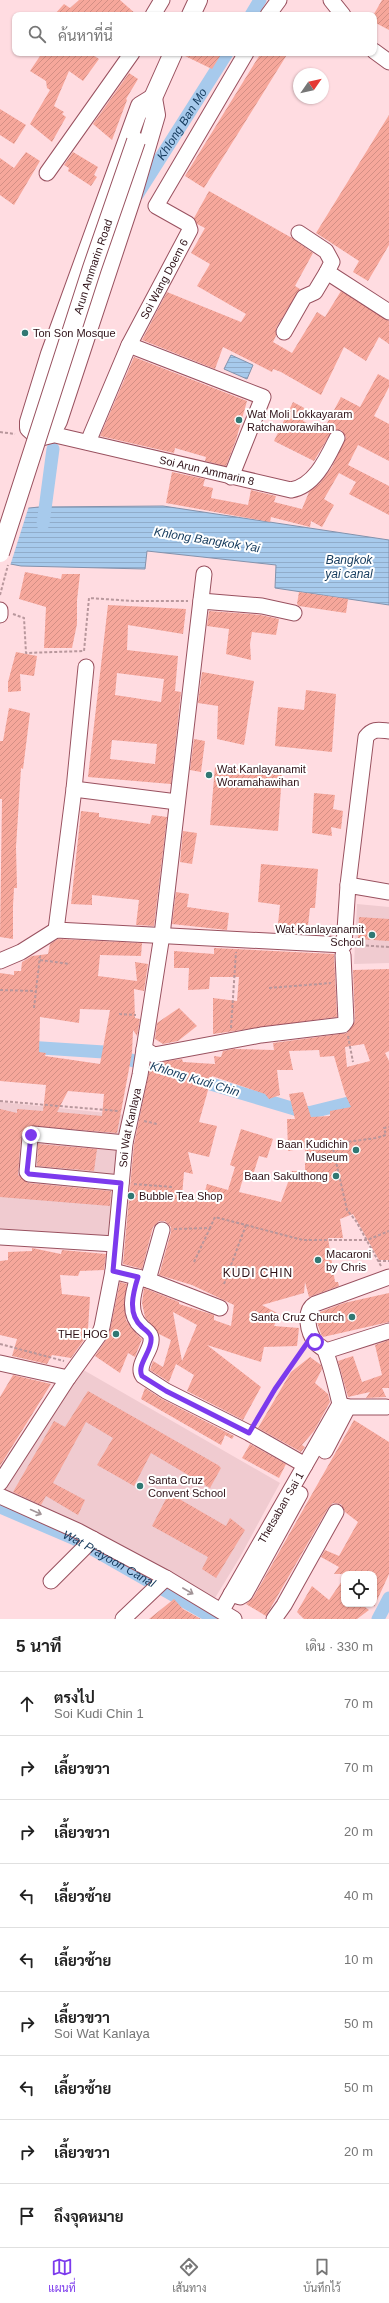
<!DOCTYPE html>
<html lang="th">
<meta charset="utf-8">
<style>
body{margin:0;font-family:Arial,Sarabun,sans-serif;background:#f2f2f2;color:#222}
.controls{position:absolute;right:12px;bottom:12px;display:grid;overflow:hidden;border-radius:8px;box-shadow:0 1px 3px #0004}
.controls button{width:36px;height:36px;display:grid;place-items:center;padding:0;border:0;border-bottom:1px solid #e0e0e0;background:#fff;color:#222;font:20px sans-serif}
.compass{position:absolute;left:293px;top:68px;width:36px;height:36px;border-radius:50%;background:#fff;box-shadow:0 1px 3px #0004;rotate:56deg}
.stop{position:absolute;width:12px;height:12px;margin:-9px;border:3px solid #7c3aed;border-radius:50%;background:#fff}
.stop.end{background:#7c3aed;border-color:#fff;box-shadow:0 1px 4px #0008}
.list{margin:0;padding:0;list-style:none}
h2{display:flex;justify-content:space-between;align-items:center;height:52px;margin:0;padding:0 16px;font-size:17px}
h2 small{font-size:13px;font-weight:400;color:#767676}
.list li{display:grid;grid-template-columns:26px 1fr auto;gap:12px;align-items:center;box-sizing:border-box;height:64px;padding:0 16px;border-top:1px solid #e0e0e0}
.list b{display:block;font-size:15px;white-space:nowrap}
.list p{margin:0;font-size:13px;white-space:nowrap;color:#767676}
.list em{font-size:13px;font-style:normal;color:#767676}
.icon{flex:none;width:22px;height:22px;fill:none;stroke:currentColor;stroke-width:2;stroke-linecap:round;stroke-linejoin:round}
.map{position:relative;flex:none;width:389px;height:1619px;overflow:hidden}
.search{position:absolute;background:#fff;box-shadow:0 1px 3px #0004;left:12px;right:12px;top:12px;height:44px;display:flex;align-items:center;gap:10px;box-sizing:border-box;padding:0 14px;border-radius:8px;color:#767676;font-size:15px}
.sheet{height:628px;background:#fff}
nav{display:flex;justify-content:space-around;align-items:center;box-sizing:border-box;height:56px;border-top:1px solid #e0e0e0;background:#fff;font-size:11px;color:#767676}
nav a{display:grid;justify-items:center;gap:2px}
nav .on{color:#7c3aed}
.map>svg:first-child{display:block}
</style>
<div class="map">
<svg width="389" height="1619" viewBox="0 0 389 1619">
<defs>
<pattern id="water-rules" width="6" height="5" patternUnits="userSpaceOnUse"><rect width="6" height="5" fill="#a7caec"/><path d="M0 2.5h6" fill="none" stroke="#90acca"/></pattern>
<pattern id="building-hatch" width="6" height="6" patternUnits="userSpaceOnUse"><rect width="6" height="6" fill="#f6a79b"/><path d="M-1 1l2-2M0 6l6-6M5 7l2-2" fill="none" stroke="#d38f85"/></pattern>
</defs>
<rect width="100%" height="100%" fill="#ffdce1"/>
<g fill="#f0cbd0">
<path d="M357 904 389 907V963L354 964Z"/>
<path d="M0 1102 127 1115 114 1246 0 1234Z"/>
<path d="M80 1368 280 1483 240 1557 215 1598 113 1541 40 1506 0 1490Z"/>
</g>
<g fill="url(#water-rules)" stroke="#8392ac">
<path d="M231 355 253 365 247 379 224 369Z"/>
<path d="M163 506 389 540V605L275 588 276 565 147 551 145 569 21 566 0 562V511L39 507Z"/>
</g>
<path fill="#ffdce1" d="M29 506 10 566 0 564V509Z"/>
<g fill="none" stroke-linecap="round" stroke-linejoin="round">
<g stroke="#a7caec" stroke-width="13">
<path d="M251 15 260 0"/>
<path id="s1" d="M137 195 227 53"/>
<path d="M43 524 53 449"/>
<path d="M0 1052 11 1046 104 1052 168 1071"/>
<path d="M194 1079 308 1113 389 1093"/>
<path id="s2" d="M0 1507 75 1539 215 1619"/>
<path d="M378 1619 389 1598"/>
</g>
</g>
<g fill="url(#building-hatch)" fill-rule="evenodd">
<path d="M79 0H120L137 15H54L64 4 70 8Z"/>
<path d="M382 0H389V30L374 22V14Z"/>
<path d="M42 53H90L99 59 83 81 69 71 54 106 64 112 62 114 66 117 52 142 30 124 50 90 47 88 46 81 30 71Z"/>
<path d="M183 53H222L212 69 183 55Z"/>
<path d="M261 53H288L204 188 185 176Z"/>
<path d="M129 73 138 79 126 99 127 100 112 140 93 124Z"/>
<path d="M0 109 26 125 14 144 0 135Z"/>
<path d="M389 115V245L368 281 353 272 359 261 316 233Z"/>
<path d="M26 152 40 161 14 205 0 195V158L14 168Z"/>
<path d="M73 152 98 167 94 175 97 177 91 186 68 171 69 168 64 165Z"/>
<path d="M209 191 292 238 313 253 295 286 300 289 276 328V336L273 342 292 353 317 312 325 317 341 291 389 321V344L379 337 366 361 344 347 321 395 281 372 273 369 272 372 223 347 215 369 142 340 167 292 241 322 246 314 197 286 210 264 191 253 205 228 197 224 194 218Z"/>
<path d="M134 357 247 401 236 440 226 466 205 461 206 457 175 448 174 453 100 436Z"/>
<path d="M378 374 389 380V387L374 416 389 424V461L358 445 348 465 389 486V515L349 494 356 482 339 473 324 499 334 505 322 527 311 521 310 527 271 517 270 522 166 503 172 472 205 479 203 486 213 488 211 498 248 505 251 490 276 496 274 502 302 509 309 492 320 483 332 467 346 437 341 430 332 431 314 461 274 441 293 402 308 410 303 421 323 431 341 397 360 407Z"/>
<path d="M25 572 61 579 62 574H80L77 600V624L72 648H44L46 607 19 599Z"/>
<path d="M299 592 348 599 346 613 299 606 297 604Z"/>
<path d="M108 605 186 609 183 634 128 625 127 650 178 656 175 691 181 692 171 784 88 777ZM117 673 164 679 161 702 115 695ZM112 740 157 744 155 764 110 759Z"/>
<path d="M209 611 261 615 279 619 276 635 252 632 250 644 251 660 226 654 229 629 207 626Z"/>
<path d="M16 652 37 656 34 676 20 674 21 691 8 692V682Z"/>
<path d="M202 672 254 681 244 745 217 739 218 706 198 703Z"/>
<path d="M306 690 336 694 332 752 275 746 278 707 304 710Z"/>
<path d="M9 708 30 713 23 769 21 768 16 847 17 888H14L13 906V939L0 937 2 799H0V741H3Z"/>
<path d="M194 739 205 741 201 772 190 770Z"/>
<path d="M215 767 282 773 278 831 210 825Z"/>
<path d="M314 793 335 795 333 809 343 811 341 829 331 827 332 836 312 833Z"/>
<path d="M81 811 99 813V817L150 824 152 815 167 817 154 926 136 925 139 900 92 895V905L71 904Z"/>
<path d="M183 831 197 833 192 864 180 862Z"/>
<path d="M261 864 318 869 315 908H310L307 934 277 933 280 905 258 902Z"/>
<path d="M176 892 189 894 187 907 229 913 227 930 172 924Z"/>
<path d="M359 917 389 919V941L358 939Z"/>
<path d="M58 939 142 943 141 956 100 955 98 976 137 981 135 962 148 964 144 991 134 989 135 1018 140 1019 137 1036 133 1030 132 1053 117 1133 30 1126 21 1136 18 1175 28 1183 111 1191 110 1206 0 1197V1109L17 1113V1109L43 1111 46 1085 0 1081V973L14 975V971H21L22 962 32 956 48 954 50 944ZM80 1009 110 1010 100 1064 45 1056 46 1053 39 1052 40 1017 79 1023ZM68 1091 104 1094 102 1116 57 1112Z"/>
<path d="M214 948 334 954 337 1017 213 1034V998L237 1001 239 977H210L209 989 188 990 189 968H174V951L214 954Z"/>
<path d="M389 969V1051L385 1053 389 1061V1260H379L353 1214 340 1219 343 1238H328L335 1282H338L339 1286 309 1297 305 1282 304 1293 262 1305 279 1314 274 1326 299 1328 297 1346 264 1347 261 1362 207 1345 261 1387 243 1420 187 1391 194 1375 176 1364 169 1382 150 1370 153 1361 163 1367 171 1340 159 1334 145 1317 142 1303 144 1288 179 1302V1304L214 1315V1320L231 1326 234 1305 192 1285 159 1275 171 1232V1227L165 1221H159L153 1227 142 1269 123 1264 134 1144 151 1063 182 1059 183 1062 215 1064 214 1056 221 1057 223 1051 233 1049 274 1050 273 1043 347 1033 355 1021 353 970ZM364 1044 370 1061 347 1067 345 1047ZM319 1050 320 1057 334 1056 345 1094 351 1107 330 1111V1116L311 1117 303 1092 289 1094 295 1119H287L288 1151 305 1148V1171H292L281 1202 239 1192 245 1172 253 1175 259 1156 267 1158 273 1139 241 1129 230 1165 235 1167 228 1190 207 1184 203 1198 182 1196 184 1172 193 1174 188 1152 209 1157 217 1126 199 1122 212 1076 265 1094 269 1099 280 1095 277 1070H293L289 1051ZM173 1312 197 1325 182 1361 176 1329Z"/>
<path d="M179 1008 197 1026 178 1041 163 1044 155 1039 157 1023Z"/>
<path d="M38 1144 97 1149 94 1171 37 1166Z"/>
<path d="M32 1248 61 1254 62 1250 106 1254 104 1270 80 1271 78 1276 60 1275 62 1294 90 1297 88 1329 91 1330 71 1358 52 1355 47 1364 12 1356 17 1339 0 1335V1261L8 1260V1252L32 1251Z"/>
<path d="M120 1282 127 1284 124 1303 126 1320 131 1328 142 1339 135 1357 128 1353 120 1373 95 1356 106 1340 110 1330Z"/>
<path d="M389 1293V1322L323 1337 321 1334 317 1322 320 1312 344 1303Z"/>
<path d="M389 1340V1388H382L386 1397 366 1398 370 1392 348 1397 338 1361 353 1356 362 1382 382 1375 375 1345Z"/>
<path d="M310 1357 321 1365 322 1369 315 1383 328 1394 330 1402 314 1431 302 1445 305 1447 301 1452 258 1428 291 1372Z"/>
<path d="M13 1375 51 1384 0 1466V1397Z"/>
<path d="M145 1388 162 1399 234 1436 232 1439 225 1435 221 1445 141 1399Z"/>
<path d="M88 1391 218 1465 221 1468 210 1488 151 1453 134 1486 97 1465 113 1438 86 1422 53 1483 85 1500 78 1515 46 1496 41 1505 13 1492 54 1421 65 1427Z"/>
<path d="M354 1420 389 1442V1574L374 1607V1574H334L339 1567 321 1557 325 1550 339 1556 358 1522 345 1512 341 1504 333 1503 328 1508 266 1616 246 1604 253 1598Z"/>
<path d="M250 1444 286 1464 279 1478 242 1458Z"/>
<path d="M169 1493 226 1526 230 1518 245 1530 216 1578 202 1569 208 1557 152 1526Z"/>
<path d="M344 1578V1604H361L369 1610 357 1619H304L297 1612 312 1586 329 1600Z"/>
<path d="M174 1599 183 1609 201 1619H149Z"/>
</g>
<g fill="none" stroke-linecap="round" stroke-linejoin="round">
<defs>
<g id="minor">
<path d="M331 0 343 15"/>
<path d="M153 15 162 0"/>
<path d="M268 15 279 0"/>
<path d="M374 51 389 62"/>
<path d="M47 173 132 53"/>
<path d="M299 233 326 251 332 262 327 272 389 312"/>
<path d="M284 332 304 297 315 292 327 272"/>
<path d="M129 345 263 397 231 477"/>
<path id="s3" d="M51 434 291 490C315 486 327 458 337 438"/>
<path id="s4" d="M88 442 129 345 190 230 188 224 156 206 246 53"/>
<path d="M201 601 262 606 294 613"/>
<path d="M0 610V615"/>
<path d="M74 789 177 802"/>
<path d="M348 885 366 737C373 728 379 730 389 731"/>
<path d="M56 930 74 789 86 667"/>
<path d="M0 961 21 952 56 930 344 945 348 885 389 892"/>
<path d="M144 1049 154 1055 261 1035 343 1025 346 1021 343 955"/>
<path d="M121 1183 29 1174 27 1172 30 1137 33 1134 125 1143"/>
<path d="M0 1237 115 1244"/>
<path d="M113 1271 148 1280 220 1308"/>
<path d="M138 1277C133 1293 127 1314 142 1327 145 1330 151 1333 151 1338 153 1350 135 1365 143 1376L166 1391 249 1433 305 1465"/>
<path d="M148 1280 162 1230"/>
<path d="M326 1351 389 1331"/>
<path d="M0 1363 68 1378"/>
<path d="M340 1404C336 1387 332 1369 326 1353 325 1348 319 1347 316 1343 308 1333 303 1311 315 1304L389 1277"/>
<path d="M348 1407H386"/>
<path d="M325 1451 348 1407 342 1405"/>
<path id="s5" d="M0 1483 68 1378 99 1335 102 1327 113 1271 125 1143 140 1075 162 935 204 574"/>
<path d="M0 1496 78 1531 166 1578 234 1619"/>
<path d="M51 1581 93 1539"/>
<path d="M231 1594 240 1597 245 1594 300 1494"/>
<path id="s6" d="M222 1610 340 1404"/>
<path d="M123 1619 166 1578"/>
<path d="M274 1619 284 1605 336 1512"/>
</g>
<g id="major">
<path d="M191 15 198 0"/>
<path d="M153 98 156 115 132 197 58 421 51 434 39 437 29 428V422L50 354 140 106Z"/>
<path d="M148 109 173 53"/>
</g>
</defs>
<use href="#minor" stroke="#99515f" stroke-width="17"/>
<use href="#major" stroke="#99515f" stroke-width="20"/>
<g stroke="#b8979c" stroke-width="2" stroke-dasharray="3 2" stroke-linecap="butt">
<path d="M0 432 15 434"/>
<path d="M0 595 8 565"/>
<path d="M13 614 24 618 26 653 84 651 89 598 133 601H188"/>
<path d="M356 945 389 947"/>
<path d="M40 960 70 964"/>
<path d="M269 988 331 983"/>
<path d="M0 990 36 991"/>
<path d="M34 1008 40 956"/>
<path d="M119 1014 136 1015"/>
<path d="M231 1028 236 952"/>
<path d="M348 1036 353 1062"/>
<path d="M0 1101 118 1111"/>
<path d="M144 1121 157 1124"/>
<path d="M134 1184 173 1187"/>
<path d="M174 1229 210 1228 215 1217 303 1240H367L389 1231"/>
<path d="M378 1261H389"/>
<path d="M194 1262 210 1228"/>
<path d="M381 1266 356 1221 347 1210 332 1144 376 1138 386 1135 384 1128 389 1127"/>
<path d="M224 1284 246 1225"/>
<path d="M0 1344 64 1361"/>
<path d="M255 1422 304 1347"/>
</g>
<use href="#minor" stroke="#fff" stroke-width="15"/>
<use href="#major" stroke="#fff" stroke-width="18"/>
<defs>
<g id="major-bridge">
<path id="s7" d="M0 553 92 268 136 141"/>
</g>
</defs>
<use href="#major-bridge" stroke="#99515f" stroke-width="20" stroke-linecap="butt"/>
<use href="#major-bridge" stroke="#fff" stroke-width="18"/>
</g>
<defs><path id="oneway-shaft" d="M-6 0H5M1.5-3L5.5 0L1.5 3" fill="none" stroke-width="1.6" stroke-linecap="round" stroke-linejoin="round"/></defs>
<g stroke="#a19497">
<use href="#oneway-shaft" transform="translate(36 1512) rotate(24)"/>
<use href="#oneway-shaft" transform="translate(188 1591) rotate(30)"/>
</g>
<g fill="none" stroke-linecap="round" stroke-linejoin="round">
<path stroke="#7c3aed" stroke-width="5" d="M31 1135 27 1172 29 1174 121 1183 113 1271 138 1277C133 1293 127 1314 142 1327 145 1330 151 1333 151 1338 153 1350 136 1365 142 1376L166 1391 249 1433 275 1389 312 1336 315 1342"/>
</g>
<g fill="#307873" stroke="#fff" stroke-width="1.5">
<circle cx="25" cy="333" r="4"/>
<circle cx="239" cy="420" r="4"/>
<circle cx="209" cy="775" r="4"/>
<circle cx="372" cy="935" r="4"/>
<circle cx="356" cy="1150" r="4"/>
<circle cx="336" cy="1176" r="4"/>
<circle cx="131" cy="1196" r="4"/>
<circle cx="318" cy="1260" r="4"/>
<circle cx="352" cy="1317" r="4"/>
<circle cx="116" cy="1334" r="4"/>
<circle cx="140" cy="1486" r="4"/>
</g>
<g text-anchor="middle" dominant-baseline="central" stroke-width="4" stroke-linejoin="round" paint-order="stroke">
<g font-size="11" fill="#2e1117" stroke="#fff">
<text stroke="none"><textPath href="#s7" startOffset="301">Arun Ammarin Road</textPath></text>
<text stroke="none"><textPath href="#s4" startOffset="180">Soi Wang Doem 6</textPath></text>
<text stroke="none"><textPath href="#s3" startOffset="160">Soi Arun Ammarin 8</textPath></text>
<text stroke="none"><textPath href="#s5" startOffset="388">Soi Wat Kanlaya</textPath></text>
<text stroke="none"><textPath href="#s6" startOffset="118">Thetsaban Sai 1</textPath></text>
</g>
<g font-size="11" fill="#2e1117" stroke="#fff" text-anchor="start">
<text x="33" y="333">Ton Son Mosque</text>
<text x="247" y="414">Wat Moli Lokkayaram<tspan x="247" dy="13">Ratchaworawihan</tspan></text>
<text x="217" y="769">Wat Kanlayanamit<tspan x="217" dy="13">Woramahawihan</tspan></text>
<text x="364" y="929" text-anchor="end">Wat Kanlayanamit<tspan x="364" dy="13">School</tspan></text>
<text x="348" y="1144" text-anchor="end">Baan Kudichin<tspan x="348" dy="13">Museum</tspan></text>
<text x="328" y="1176" text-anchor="end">Baan Sakulthong</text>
<text x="139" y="1196">Bubble Tea Shop</text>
<text x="326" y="1254">Macaroni<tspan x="326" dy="13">by Chris</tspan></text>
<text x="344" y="1317" text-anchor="end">Santa Cruz Church</text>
<text x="108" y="1334" text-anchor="end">THE HOG</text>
<text x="148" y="1480">Santa Cruz<tspan x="148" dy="13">Convent School</tspan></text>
</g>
<g font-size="12" font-style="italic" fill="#143a5c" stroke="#fff">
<text stroke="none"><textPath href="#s1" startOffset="84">Khlong Ban Mo</textPath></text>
<text transform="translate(207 540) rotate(9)">Khlong Bangkok Yai</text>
<text x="349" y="560">Bangkok<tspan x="349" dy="14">yai canal</tspan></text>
<text transform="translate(195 1079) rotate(17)">Khlong Kudi Chin</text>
<text stroke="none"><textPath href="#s2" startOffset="121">Wat Prayoon Canal</textPath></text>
</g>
<g font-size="12" letter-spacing="1" fill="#2e1117" stroke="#fff">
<text x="258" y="1273">KUDI CHIN</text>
</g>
</g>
</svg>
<div class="controls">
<button><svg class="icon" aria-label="locate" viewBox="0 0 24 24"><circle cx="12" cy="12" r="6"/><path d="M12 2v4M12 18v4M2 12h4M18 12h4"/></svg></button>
</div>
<svg class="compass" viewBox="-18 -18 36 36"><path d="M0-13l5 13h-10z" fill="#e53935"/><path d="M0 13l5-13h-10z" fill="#767676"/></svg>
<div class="stop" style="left:315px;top:1342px"></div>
<div class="stop end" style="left:31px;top:1135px"></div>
<div class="search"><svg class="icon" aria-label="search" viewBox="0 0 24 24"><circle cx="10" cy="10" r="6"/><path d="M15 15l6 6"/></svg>ค้นหาที่นี่</div>
</div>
<section class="sheet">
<h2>5 นาที<small>เดิน · 330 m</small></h2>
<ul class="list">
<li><svg class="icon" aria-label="ahead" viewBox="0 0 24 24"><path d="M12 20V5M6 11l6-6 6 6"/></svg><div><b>ตรงไป</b><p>Soi Kudi Chin 1</p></div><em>70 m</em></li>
<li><svg class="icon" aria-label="right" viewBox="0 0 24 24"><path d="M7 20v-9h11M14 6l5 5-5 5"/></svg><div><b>เลี้ยวขวา</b></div><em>70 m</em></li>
<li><svg class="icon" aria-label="right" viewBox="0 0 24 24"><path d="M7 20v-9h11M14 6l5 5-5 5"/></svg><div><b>เลี้ยวขวา</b></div><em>20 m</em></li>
<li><svg class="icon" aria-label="left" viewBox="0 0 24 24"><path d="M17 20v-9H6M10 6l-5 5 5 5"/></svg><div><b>เลี้ยวซ้าย</b></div><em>40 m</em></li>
<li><svg class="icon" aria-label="left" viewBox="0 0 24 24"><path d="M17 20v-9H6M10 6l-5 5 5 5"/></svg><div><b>เลี้ยวซ้าย</b></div><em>10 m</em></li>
<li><svg class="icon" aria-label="right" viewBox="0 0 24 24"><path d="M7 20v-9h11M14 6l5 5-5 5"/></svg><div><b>เลี้ยวขวา</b><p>Soi Wat Kanlaya</p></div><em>50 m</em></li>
<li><svg class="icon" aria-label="left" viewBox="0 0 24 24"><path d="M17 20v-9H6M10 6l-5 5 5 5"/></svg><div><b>เลี้ยวซ้าย</b></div><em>50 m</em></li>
<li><svg class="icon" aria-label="right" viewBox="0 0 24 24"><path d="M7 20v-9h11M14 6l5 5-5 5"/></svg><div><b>เลี้ยวขวา</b></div><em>20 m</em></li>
<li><svg class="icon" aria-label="arrive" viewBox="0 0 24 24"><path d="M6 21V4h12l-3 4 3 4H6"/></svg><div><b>ถึงจุดหมาย</b></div></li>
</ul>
</section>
<nav>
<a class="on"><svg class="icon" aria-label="map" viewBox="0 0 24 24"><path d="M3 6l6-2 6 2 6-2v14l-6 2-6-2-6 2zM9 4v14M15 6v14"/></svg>แผนที่</a>
<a><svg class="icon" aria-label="directions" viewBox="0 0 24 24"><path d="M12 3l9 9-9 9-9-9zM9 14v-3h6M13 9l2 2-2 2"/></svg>เส้นทาง</a>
<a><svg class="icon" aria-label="saved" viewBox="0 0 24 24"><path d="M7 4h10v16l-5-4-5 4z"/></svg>บันทึกไว้</a>
</nav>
